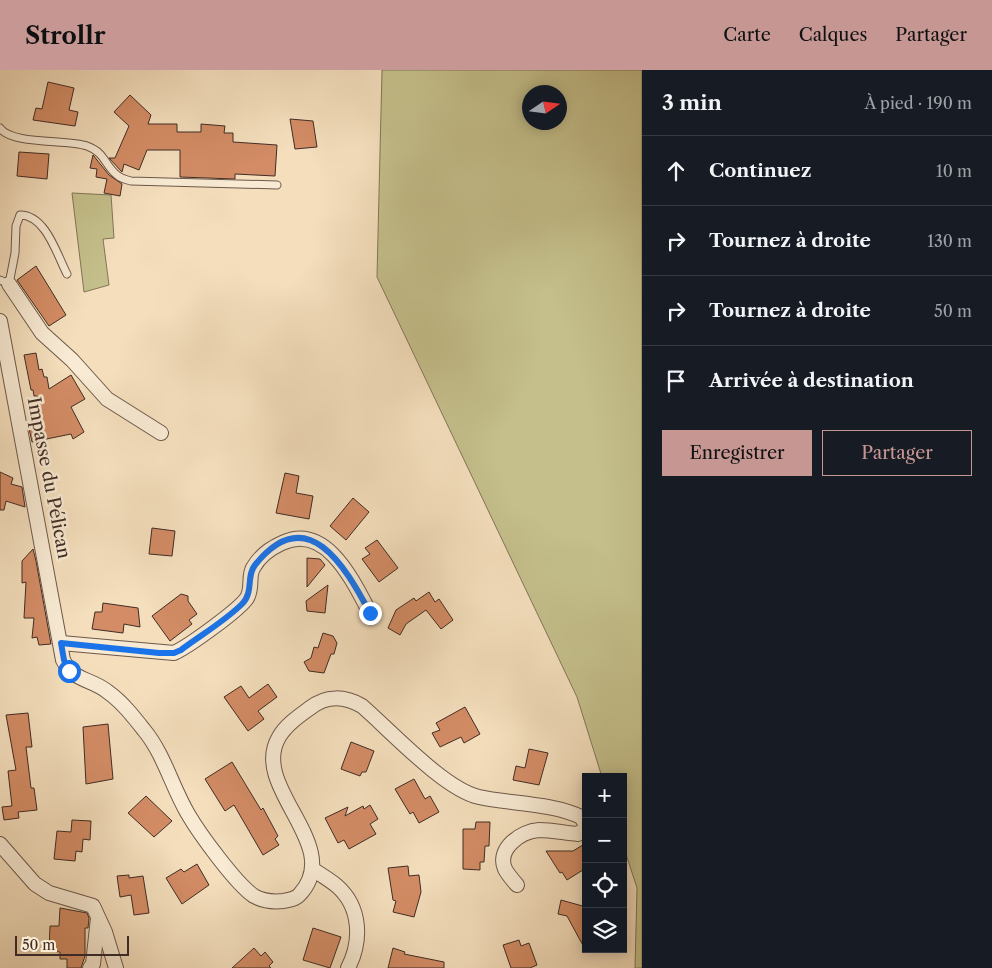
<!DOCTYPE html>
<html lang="fr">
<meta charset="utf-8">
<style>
body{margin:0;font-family:"Libre Caslon Text",serif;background:#20242c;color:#f1f3f6}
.controls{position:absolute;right:15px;bottom:15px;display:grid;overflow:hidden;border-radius:0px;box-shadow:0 2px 12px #0003}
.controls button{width:45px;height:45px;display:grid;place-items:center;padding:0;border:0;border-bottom:1px solid #363941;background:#171b24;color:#f1f3f6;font:25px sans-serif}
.compass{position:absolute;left:522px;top:15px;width:45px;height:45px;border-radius:50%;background:#171b24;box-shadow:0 2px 12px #0003;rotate:77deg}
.scale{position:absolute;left:15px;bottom:12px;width:114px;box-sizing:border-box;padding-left:5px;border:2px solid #402c25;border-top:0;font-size:14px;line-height:18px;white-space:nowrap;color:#402c25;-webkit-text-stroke:4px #f8ead3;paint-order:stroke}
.stop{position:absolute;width:15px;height:15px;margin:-11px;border:4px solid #1a73e8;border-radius:50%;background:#fff}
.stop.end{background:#1a73e8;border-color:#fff;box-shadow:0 1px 5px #0008}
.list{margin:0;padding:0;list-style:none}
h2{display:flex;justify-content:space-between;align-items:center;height:65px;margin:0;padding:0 20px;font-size:21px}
h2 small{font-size:16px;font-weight:400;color:#9ea1a6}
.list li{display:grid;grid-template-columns:32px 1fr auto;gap:15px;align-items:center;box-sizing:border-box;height:70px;padding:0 20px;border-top:1px solid #363941}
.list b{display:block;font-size:19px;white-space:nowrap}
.list em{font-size:16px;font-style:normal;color:#9ea1a6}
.actions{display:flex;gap:10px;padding:15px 20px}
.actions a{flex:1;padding:11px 0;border:1px solid #c59692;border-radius:0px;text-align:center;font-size:18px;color:#c59692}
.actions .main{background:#c59692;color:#111}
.icon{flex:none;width:28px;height:28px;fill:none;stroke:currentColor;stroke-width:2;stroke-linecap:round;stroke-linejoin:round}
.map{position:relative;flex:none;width:642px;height:898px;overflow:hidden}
header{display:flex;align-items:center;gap:30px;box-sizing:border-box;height:70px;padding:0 25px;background:#c59692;color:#111}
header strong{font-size:24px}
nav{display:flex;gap:28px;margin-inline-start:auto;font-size:18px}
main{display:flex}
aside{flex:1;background:#171b24}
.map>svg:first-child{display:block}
</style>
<header>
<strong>Strollr</strong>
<nav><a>Carte</a><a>Calques</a><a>Partager</a></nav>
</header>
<main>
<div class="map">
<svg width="642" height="898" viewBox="0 0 642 898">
<rect width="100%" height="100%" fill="#f4debc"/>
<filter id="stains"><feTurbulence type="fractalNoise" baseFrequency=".004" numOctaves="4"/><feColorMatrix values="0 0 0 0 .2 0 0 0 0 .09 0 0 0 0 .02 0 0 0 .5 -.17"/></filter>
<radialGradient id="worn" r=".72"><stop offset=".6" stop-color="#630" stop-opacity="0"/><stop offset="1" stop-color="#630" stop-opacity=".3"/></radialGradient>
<g fill="#c4bf8b" stroke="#827658" fill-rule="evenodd">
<path d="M382 0H642V898H635L637 818 623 775V707H602L577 627 377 207ZM530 22H560V52H530Z"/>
<path d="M72 123 111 125 114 168 103 169 109 215 84 222Z"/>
</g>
<g fill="#d38c65" stroke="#402c25">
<path d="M48 12 74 18 69 40 78 42 75 56 33 50 36 38 42 39Z"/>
<path d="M130 25 151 45 148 54H177V62H201V54L225 56 224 63H233V72L277 75 275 106 235 104V109L180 107V80H147L139 100 124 94 122 102 109 88H115L129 56 114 42Z"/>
<path d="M290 49 313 51 317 77 295 79Z"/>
<path d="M19 82 49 84 47 109 17 106Z"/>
<path d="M93 85 109 105 122 114 120 126 104 123 107 109 96 107 97 99 90 98Z"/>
<path d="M36 196 66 245 49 256 17 210Z"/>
<path d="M36 283 39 300 42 299 44 307H47L49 319 71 305 85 329 71 337 84 362 73 369 71 364 32 372 28 354 42 351 37 326H34L33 320H31L24 285Z"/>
<path d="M0 402 13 408 11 414 22 417 25 437 6 431 4 440H0Z"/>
<path d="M285 403 299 406 296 423 313 426 309 449 276 443Z"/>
<path d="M353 428 369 442 346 470 330 456Z"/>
<path d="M152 458 175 461 172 486 149 484Z"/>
<path d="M377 470 398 498 379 512 362 489 370 484 365 478Z"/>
<path d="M33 479 36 491 51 574 39 575 37 567 32 568 34 548H24L26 512 22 513V491Z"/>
<path d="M307 488 320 489 325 495 307 517Z"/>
<path d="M328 515 325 543 307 541 306 531Z"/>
<path d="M429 522 435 532 439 529 453 550 441 559 426 540 406 554 400 565 388 558 396 540 414 528 416 531Z"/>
<path d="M181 524 188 526V531L197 544 189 550 192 554 170 571 152 546Z"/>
<path d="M103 533 138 538 140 557 124 554 123 563 92 559 95 542H102Z"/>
<path d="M323 563 333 566 337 573 334 584H331L324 603 309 601 304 592 311 588 314 577 318 578Z"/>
<path d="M268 614 277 627 258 641 264 649 248 661 224 627 241 616 249 628Z"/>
<path d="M465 637 480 664 464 673 461 667 440 677 432 663 440 660 436 653Z"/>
<path d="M28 643 32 677H26L31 718H34L37 740 18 742 19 748 4 750 2 737 12 736 8 701 16 700 6 645Z"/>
<path d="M108 654 113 709 86 714 83 657Z"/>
<path d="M351 672 374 681 366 702H362L360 706 341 699Z"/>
<path d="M529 679 548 683 539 715 513 710 516 696 525 698Z"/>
<path d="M232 692 261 740 263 738 278 766 275 769 279 775 263 785 234 735 225 741 205 709Z"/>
<path d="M414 709 425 729 430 726 439 742 419 753 413 742 410 744 395 719Z"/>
<path d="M146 726 172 751 154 767 128 743Z"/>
<path d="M370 735 378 749 370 754 376 764 349 779 344 770 338 773 325 748 348 737 345 746 363 736 364 739Z"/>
<path d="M72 750 91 751 90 770 83 769 82 782 76 781 75 791 54 789 57 761 71 762Z"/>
<path d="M476 752H490L489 776H485L484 792H480V800L463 799V759H475Z"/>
<path d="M586 773V798L567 810 562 802 560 803 546 781H573Z"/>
<path d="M197 794 209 815 182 834 166 808 181 799 184 802Z"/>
<path d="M408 796 409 806 419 805 421 822 414 847 393 842 396 831 393 830 388 798Z"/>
<path d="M129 805V808L143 806 149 843 134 845 131 825 120 827 117 806Z"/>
<path d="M561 830 586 837V881L567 846 558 844Z"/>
<path d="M60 838 87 843 89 848 88 858H85V886L81 898H67V889H60V882L49 881 50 856H59Z"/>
<path d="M313 858 341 867 330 898 303 890Z"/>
<path d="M519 870 521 876 529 873 537 895 530 898H511L503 875Z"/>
<path d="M254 878 261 886 265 882 273 892 269 896 271 898H232Z"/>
<path d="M393 878 405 882 404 884 444 892V898H388Z"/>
</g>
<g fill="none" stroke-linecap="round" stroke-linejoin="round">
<defs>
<g id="lane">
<path d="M0 58C12 75 67 69 87 76 106 83 104 95 117 105 120 108 127 110 131 111L277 115"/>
<path d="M0 210 9 214 15 183 16 156 20 145C46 145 57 185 67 204"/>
</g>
<g id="street">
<path d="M9 214 42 263 72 290 107 329 161 363"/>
<path d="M0 251 63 590C74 612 91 608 108 622 122 632 133 646 144 660 164 684 172 717 188 744 199 763 236 814 254 826 263 831 274 832 283 831 290 830 296 829 300 824 345 775 249 717 279 667 286 655 299 646 310 638 326 625 345 626 362 636 391 661 444 719 479 727 511 734 552 733 581 747L585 753V759L578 764C565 763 552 760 539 760 521 761 496 779 505 799 508 805 513 810 517 815"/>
<path d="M61 573 174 583C189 576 239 540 247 528 253 518 248 507 253 498 259 487 271 478 282 473 326 452 353 511 370 543"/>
<path d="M0 774 35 814 49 823 93 836 105 862 116 898"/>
<path d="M314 800C321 805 330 810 337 816 361 837 362 871 348 898"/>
<path d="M90 898 93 894 98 848"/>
</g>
</defs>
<use href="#lane" stroke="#6d584b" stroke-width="9"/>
<use href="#street" stroke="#6d584b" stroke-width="16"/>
<use href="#lane" stroke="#f8ead3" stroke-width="7"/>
<use href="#street" stroke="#f8ead3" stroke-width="14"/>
</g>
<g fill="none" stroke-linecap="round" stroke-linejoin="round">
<path stroke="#1a73e8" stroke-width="6" d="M69 601 64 590 61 573 159 583H174L181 580C201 565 225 551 242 534 254 522 246 506 255 495 307 430 345 496 370 543"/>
</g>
<g text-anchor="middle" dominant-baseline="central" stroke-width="5" stroke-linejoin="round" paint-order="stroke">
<g font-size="18" fill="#402c25" stroke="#f8ead3">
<text transform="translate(49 408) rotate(79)">Impasse du Pélican</text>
</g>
</g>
<rect width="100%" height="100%" filter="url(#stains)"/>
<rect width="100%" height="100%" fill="url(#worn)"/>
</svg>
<div class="controls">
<button>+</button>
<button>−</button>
<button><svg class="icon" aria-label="locate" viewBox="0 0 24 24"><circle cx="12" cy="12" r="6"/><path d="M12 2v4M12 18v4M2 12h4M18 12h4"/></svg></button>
<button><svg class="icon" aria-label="layers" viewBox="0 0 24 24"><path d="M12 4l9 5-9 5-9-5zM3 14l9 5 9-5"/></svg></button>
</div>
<svg class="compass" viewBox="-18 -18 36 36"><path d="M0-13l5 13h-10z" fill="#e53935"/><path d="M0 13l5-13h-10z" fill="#9ea1a6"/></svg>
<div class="scale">50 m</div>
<div class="stop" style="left:69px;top:601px"></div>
<div class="stop end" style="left:370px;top:543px"></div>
</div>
<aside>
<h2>3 min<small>À pied · 190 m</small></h2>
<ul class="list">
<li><svg class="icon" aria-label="ahead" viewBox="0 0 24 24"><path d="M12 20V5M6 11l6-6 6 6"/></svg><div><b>Continuez</b></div><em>10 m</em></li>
<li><svg class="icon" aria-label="right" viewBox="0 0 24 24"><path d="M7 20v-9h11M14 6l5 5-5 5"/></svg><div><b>Tournez à droite</b></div><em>130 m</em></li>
<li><svg class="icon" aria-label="right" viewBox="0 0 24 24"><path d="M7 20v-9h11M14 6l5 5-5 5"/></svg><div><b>Tournez à droite</b></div><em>50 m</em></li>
<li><svg class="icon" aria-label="arrive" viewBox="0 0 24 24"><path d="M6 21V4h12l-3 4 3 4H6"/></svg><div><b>Arrivée à destination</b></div></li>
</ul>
<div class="actions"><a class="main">Enregistrer</a><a>Partager</a></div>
</aside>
</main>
